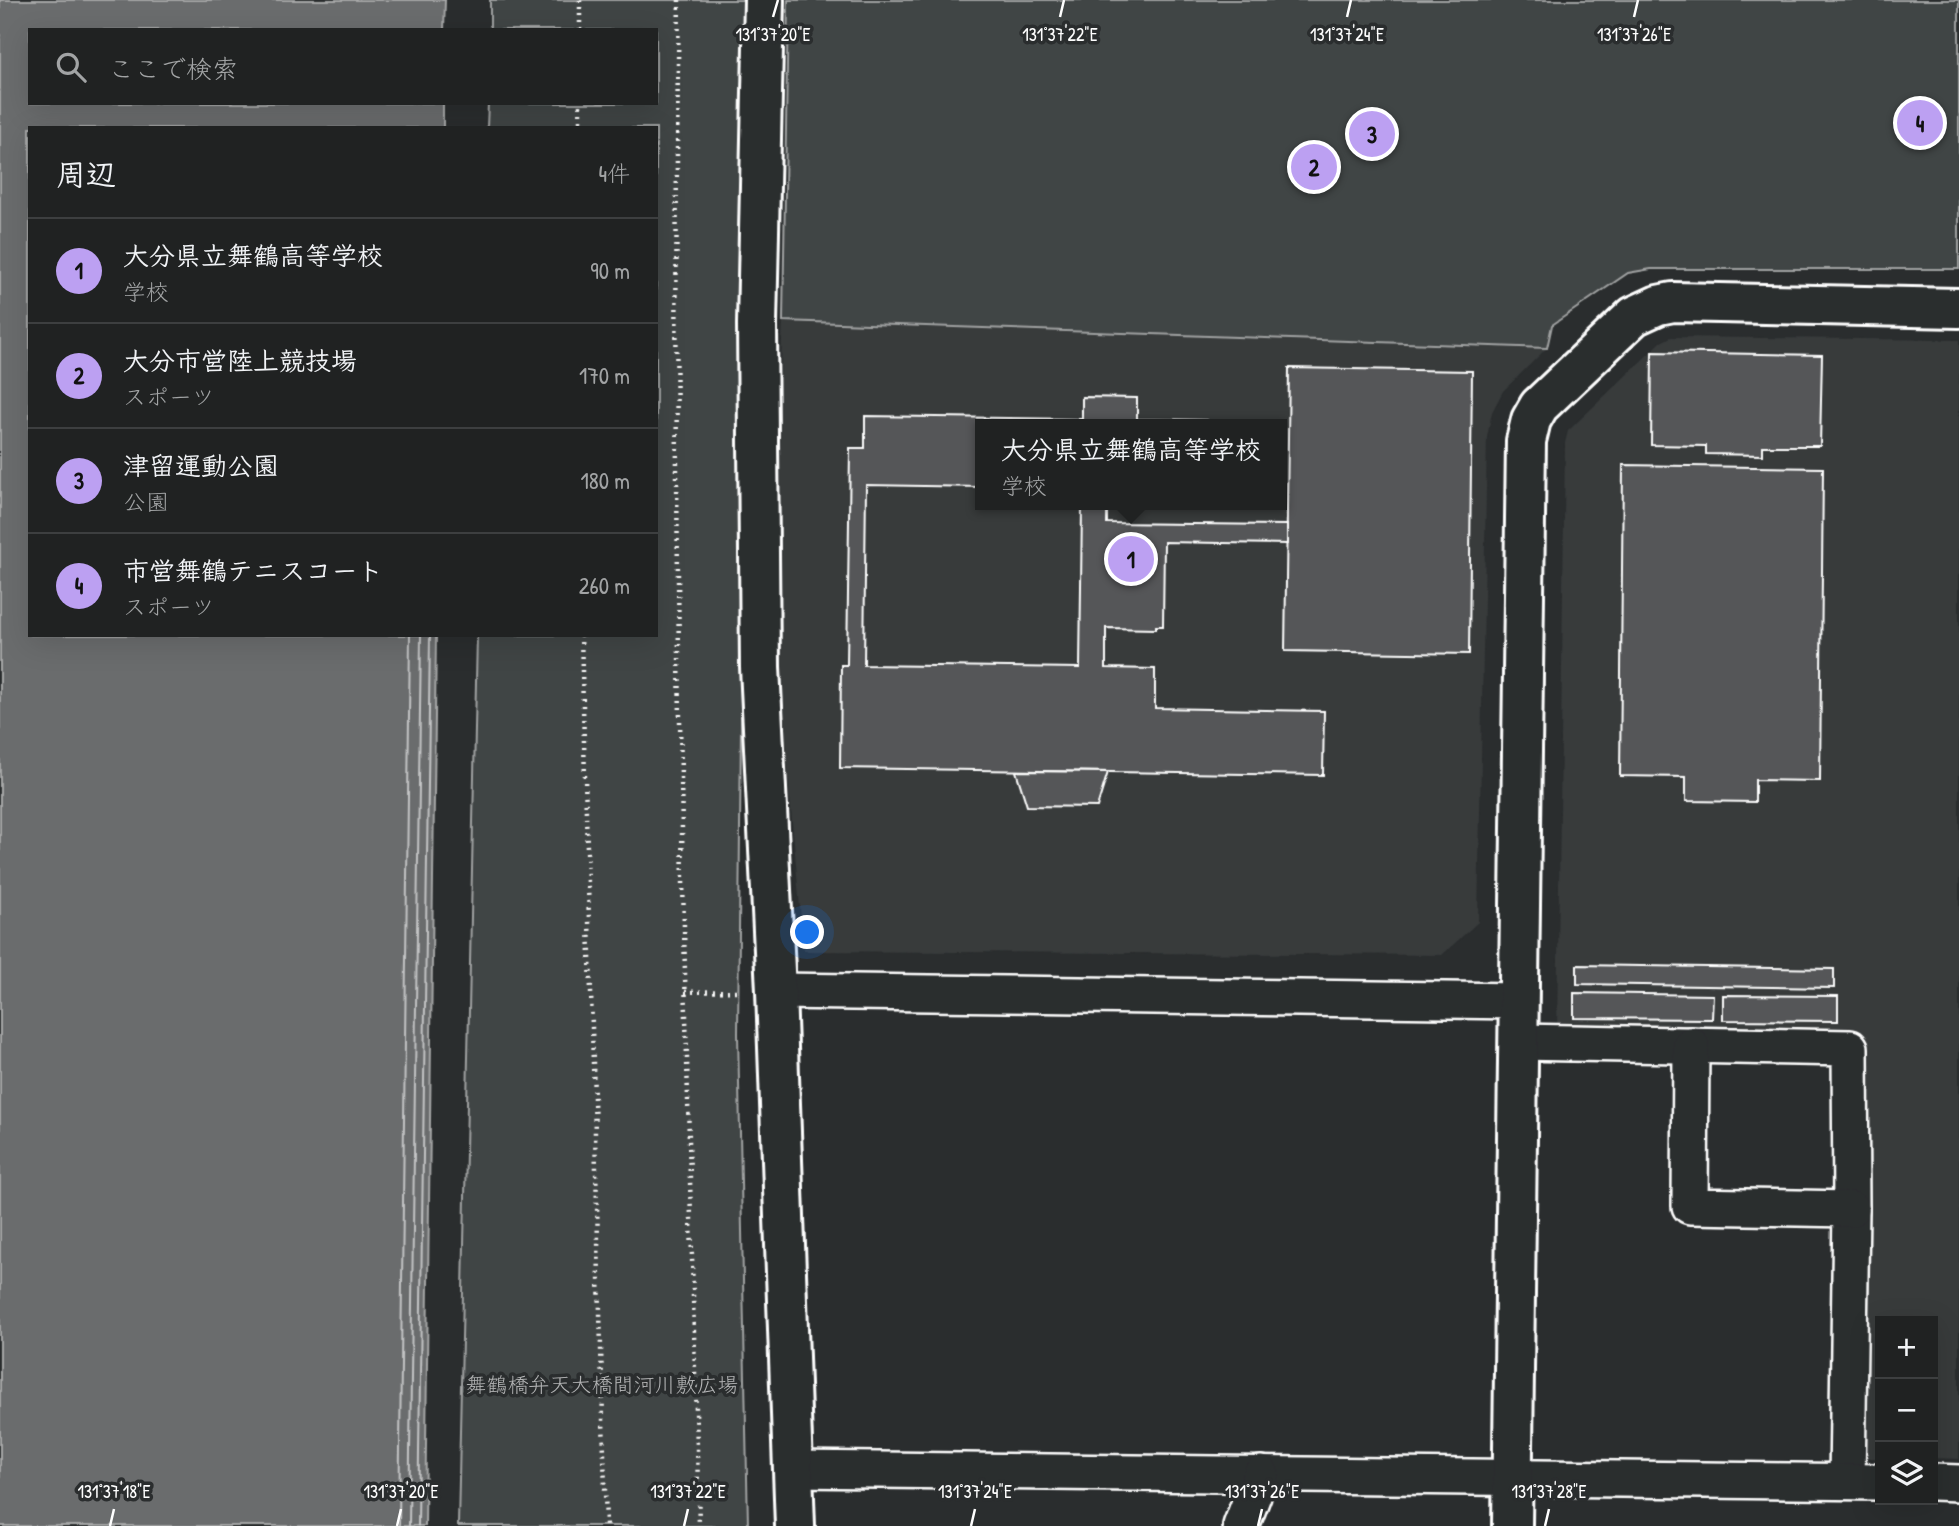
<!DOCTYPE html>
<html lang="ja">
<meta charset="utf-8">
<style>
body{margin:0;font-family:"Patrick Hand","Klee One",sans-serif;background:#282a2a;color:#f1f3f6}
.controls{position:absolute;right:21px;bottom:21px;display:grid;overflow:hidden;border-radius:0px;box-shadow:0 7px 28px #0002}
.controls button{width:63px;height:63px;display:grid;place-items:center;padding:0;border:0;border-bottom:2px solid #3d3f40;background:#202222;color:#f1f3f6;font:35px sans-serif}
.you{position:absolute;left:808px;top:933px;width:24px;height:24px;margin:-18px;border:5px solid #fff;border-radius:50%;background:#1a73e8;box-shadow:0 0 0 10px #1a73e833}
.badge{display:grid;place-items:center;width:46px;height:46px;border-radius:50%;background:#bca0f2;color:#111;font-size:23px;font-weight:700}
.pin{position:absolute;translate:-50% -50%;border:4px solid #fff;box-shadow:0 2px 7px #0006}
.popup{position:absolute;left:975px;top:419px;width:312px;height:91px;box-sizing:border-box;display:grid;place-content:center;border-radius:0px;background:#202222;filter:drop-shadow(0 2px 5px #0005);font-size:23px;white-space:nowrap;color:#a2a4a5}
.popup b{font-size:26px;color:#f1f3f6}
.popup::after{content:'';position:absolute;left:50%;top:100%;margin-left:-14px;border:14px solid transparent;border-top-color:#202222}
.list{margin:0;padding:0;list-style:none}
h2{display:flex;justify-content:space-between;align-items:center;height:91px;margin:0;padding:0 28px;font-size:30px}
h2 small{font-size:23px;font-weight:400;color:#a2a4a5}
.list li{display:grid;grid-template-columns:46px 1fr auto;gap:21px;align-items:center;box-sizing:border-box;height:105px;padding:0 28px;border-top:2px solid #3d3f40}
.list b{display:block;font-size:26px;white-space:nowrap}
.list p{margin:0;font-size:23px;white-space:nowrap;color:#a2a4a5}
.list em{font-size:23px;font-style:normal;color:#a2a4a5}
.icon{flex:none;width:38px;height:38px;fill:none;stroke:currentColor;stroke-width:2;stroke-linecap:round;stroke-linejoin:round}
.map{position:relative;flex:none;width:1959px;height:1526px;overflow:hidden}
.search{position:absolute;background:#202222;box-shadow:0 7px 28px #0002;left:28px;top:28px;width:630px;height:77px;display:flex;align-items:center;gap:18px;box-sizing:border-box;padding:0 24px;border-radius:0px;color:#a2a4a5;font-size:26px}
.panel{position:absolute;background:#202222;box-shadow:0 7px 28px #0002;left:28px;top:126px;width:630px;height:511px;border-radius:0px}
.map>svg:first-child{display:block}
</style>
<div class="map">
<svg width="1959" height="1526" viewBox="0 0 1959 1526">
<rect width="100%" height="100%" fill="#2a2d2e"/>
<filter id="ink" filterUnits="userSpaceOnUse"><feTurbulence type="fractalNoise" baseFrequency=".0143" numOctaves="2"/><feDisplacementMap in="SourceGraphic" scale="14" xChannelSelector="R" yChannelSelector="G"/><feConvolveMatrix kernelMatrix="1 2 1 2 8 2 1 2 1" color-interpolation-filters="sRGB"/></filter>
<g filter="url(#ink)">
<g fill="#373a3b" fill-rule="evenodd">
<path d="M783 321 1547 348 1503 391 1492 412 1487 437 1478 922 1442 955 804 951 785 746 781 668 777 437ZM981 424H1282V505H981Z"/>
<path d="M1671 337 1959 340V1459L1933 1458V1321H1880V1458H1870L1857 1445 1863 1036 1557 1031 1565 443 1568 431 1661 342Z"/>
</g>
<g fill="#414445" stroke="#a0a2a2" stroke-width="2">
<path d="M490 0H748L738 1034 748 1526H458L477 635H656V128H487L488 103H656V30H490Z"/>
<path d="M788 0H1959V269H1651L1628 273 1552 325 1547 348 783 321Z"/>
</g>
<path fill="#6a6c6d" stroke="#a6a7a7" stroke-width="2" d="M0 0H445L444 30H30V103H443V128H30V635H436L425 1526H0Z"/>
<g fill="none" stroke-linecap="round" stroke-linejoin="round">
<g stroke="#c3c4c5" stroke-width="2">
<path d="M399 1526 410 635"/>
<path d="M409 1526 421 635"/>
<path d="M418 1526 430 635"/>
</g>
</g>
<g fill="#555758" stroke="#fff" stroke-width="2">
<path d="M1652 352 1822 355 1820 446H1763V455L1706 454V446L1651 445Z"/>
<path d="M1289 368 1472 371 1469 654 1285 651Z"/>
<path d="M1082 397 1137 398V419L1207 420V424H981V487L866 485 864 665 1080 668 1082 505H1107V523L1287 525V544L1164 542 1163 626H1156V629L1106 628V668L1155 669V708L1324 711 1323 775 840 768 841 665H847L850 448H865V416L1082 419Z"/>
<path d="M1623 465 1823 468 1820 781 1755 780V802L1686 801V777L1620 776Z"/>
<path d="M1016 771 1108 772 1097 807 1027 806Z"/>
<path d="M1577 965 1834 969V988L1577 984Z"/>
<path d="M1574 993 1713 995 1712 1019 1574 1018Z"/>
<path d="M1723 995 1838 996V1021L1723 1020Z"/>
</g>
<g fill="none" stroke-linecap="round" stroke-linejoin="round">
<defs>
<g id="street">
<path d="M776 991 1519 1001"/>
<path d="M1518 1042 1850 1048 1851 1209 1847 1481"/>
<path d="M1691 1045 1690 1206 1851 1209"/>
<path d="M794 1469 1880 1482"/>
<path d="M1933 1482 1959 1483"/>
<path d="M1241 1526 1261 1474"/>
</g>
<g id="secondary">
<path d="M764 0 757 325 760 667 776 991 795 1526"/>
<path d="M1512 1526 1526 441 1531 420 1539 406 1634 316 1658 305 1673 302 1959 308"/>
</g>
</defs>
<use href="#street" stroke="#fff" stroke-width="40"/>
<use href="#secondary" stroke="#fff" stroke-width="44"/>
<g stroke="#fff" stroke-width="4.5" stroke-dasharray="2 5" stroke-linecap="butt">
<path d="M679 0C670 509 686 1018 699 1526"/>
<path d="M580 30V0"/>
<path d="M580 128V103"/>
<path d="M581 635 606 1526"/>
<path d="M685 992 740 991"/>
</g>
<use href="#street" stroke="#2a2d2e" stroke-width="35"/>
<use href="#secondary" stroke="#2a2d2e" stroke-width="38"/>
</g>
</g>
<path fill="none" stroke="#fff" stroke-width="2.5" d="M773 17 778 0M1060 17 1064 0M1347 17 1351 0M1634 17 1638 0M110 1526 114 1509M397 1526 401 1509M684 1526 688 1509M971 1526 975 1509M1258 1526 1262 1509M1545 1526 1549 1509"/>
<g text-anchor="middle" dominant-baseline="central" stroke-width="7" stroke-linejoin="round" paint-order="stroke">
<g font-size="21" fill="#b3b4b5" stroke="#2a2d2e">
<text x="602" y="1384">舞鶴橋弁天大橋間河川敷広場</text>
</g>
</g>
<g font-size="18" text-anchor="middle" fill="#fff" stroke="#2a2d2e" stroke-width="7" stroke-linejoin="round" paint-order="stroke">
<text x="773" y="41">131°37'20"E</text>
<text x="1060" y="41">131°37'22"E</text>
<text x="1347" y="41">131°37'24"E</text>
<text x="1634" y="41">131°37'26"E</text>
<text x="114" y="1498">131°37'18"E</text>
<text x="401" y="1498">131°37'20"E</text>
<text x="688" y="1498">131°37'22"E</text>
<text x="975" y="1498">131°37'24"E</text>
<text x="1262" y="1498">131°37'26"E</text>
<text x="1549" y="1498">131°37'28"E</text>
</g>
</svg>
<div class="controls">
<button>+</button>
<button>−</button>
<button><svg class="icon" aria-label="layers" viewBox="0 0 24 24"><path d="M12 4l9 5-9 5-9-5zM3 14l9 5 9-5"/></svg></button>
</div>
<div class="you"></div>
<div class="pin badge" style="left:1131px;top:559px">1</div>
<div class="popup"><b>大分県立舞鶴高等学校</b>学校</div>
<div class="pin badge" style="left:1314px;top:167px">2</div>
<div class="pin badge" style="left:1372px;top:134px">3</div>
<div class="pin badge" style="left:1920px;top:123px">4</div>
<div class="search"><svg class="icon" aria-label="search" viewBox="0 0 24 24"><circle cx="10" cy="10" r="6"/><path d="M15 15l6 6"/></svg>ここで検索</div>
<section class="panel">
<h2>周辺<small>4件</small></h2>
<ul class="list">
<li><span class="badge">1</span><div><b>大分県立舞鶴高等学校</b><p>学校</p></div><em>90 m</em></li>
<li><span class="badge">2</span><div><b>大分市営陸上競技場</b><p>スポーツ</p></div><em>170 m</em></li>
<li><span class="badge">3</span><div><b>津留運動公園</b><p>公園</p></div><em>180 m</em></li>
<li><span class="badge">4</span><div><b>市営舞鶴テニスコート</b><p>スポーツ</p></div><em>260 m</em></li>
</ul>
</section>
</div>
